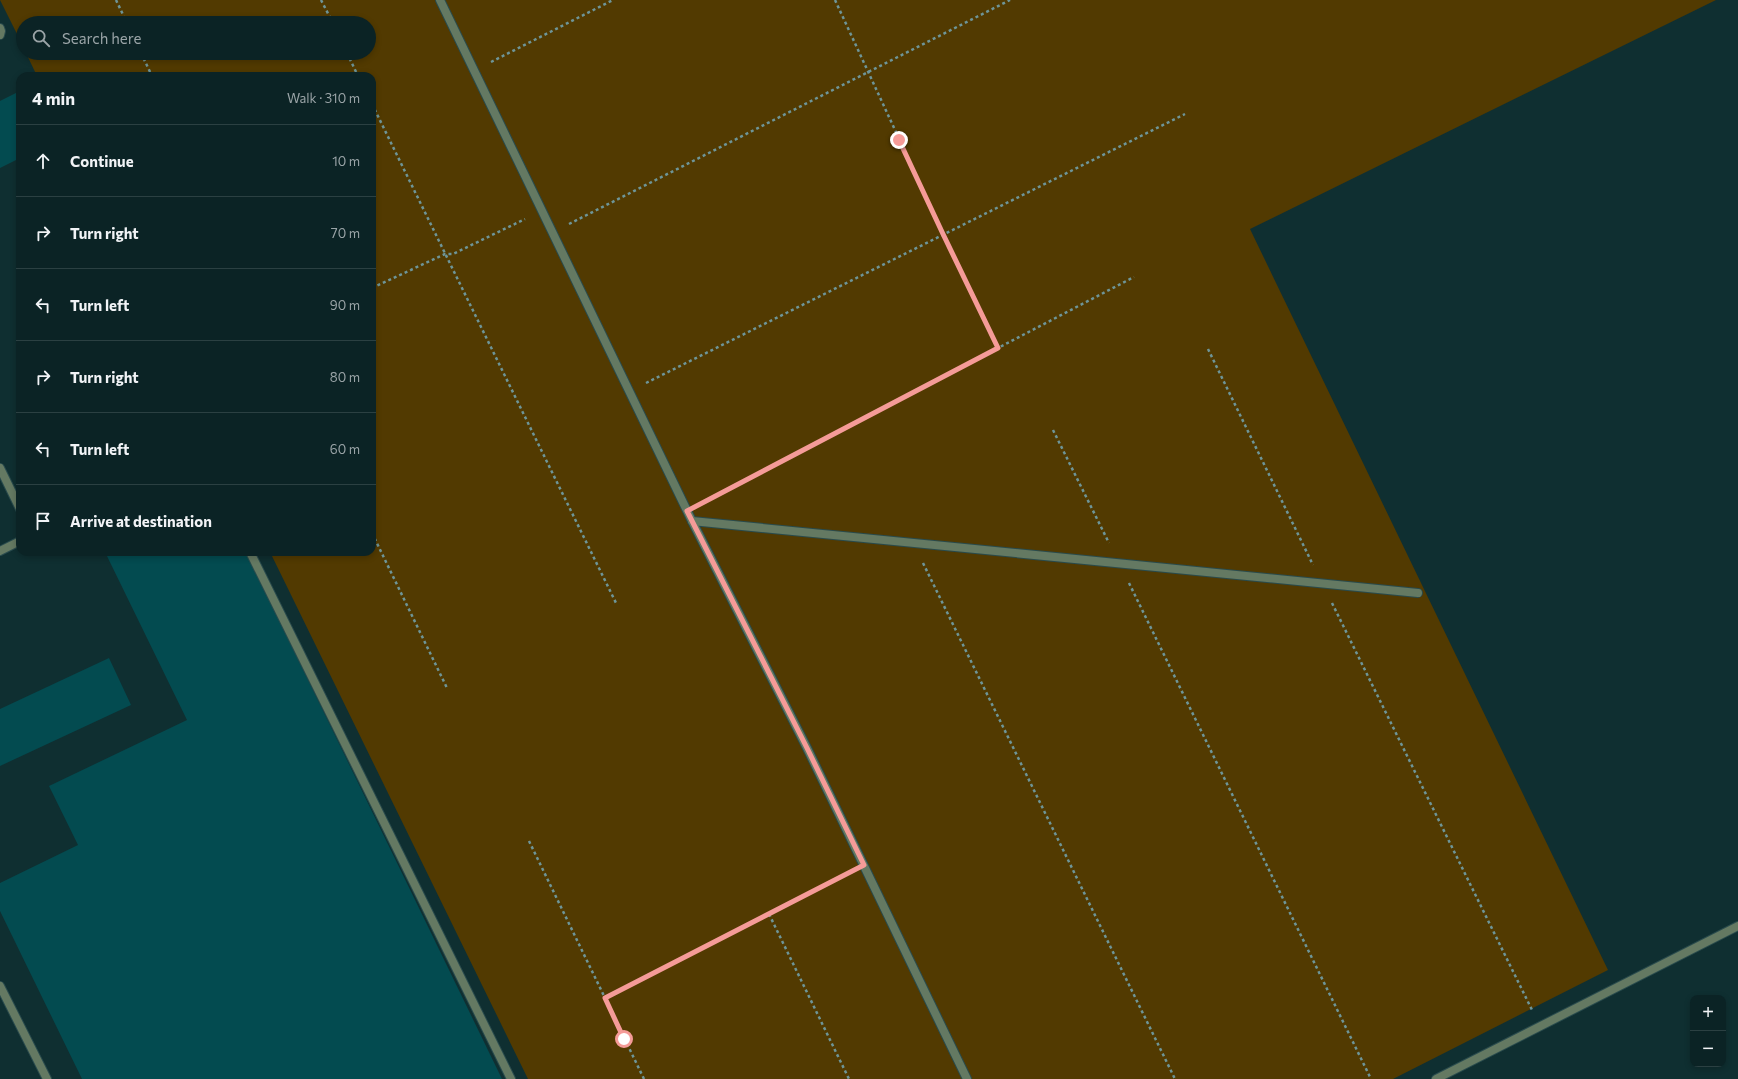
<!DOCTYPE html>
<meta charset="utf-8">
<style>
body{margin:0;font-family:Commissioner,sans-serif;background:#192f32;color:#f1f3f6}
.controls{position:absolute;right:12px;bottom:12px;display:grid;overflow:hidden;border-radius:8px;box-shadow:0 2px 6px #0003}
.controls button{width:36px;height:36px;display:grid;place-items:center;padding:0;border:0;border-bottom:1px solid #2b4042;background:#0b2325;color:#f1f3f6;font:20px sans-serif}
.stop{position:absolute;width:12px;height:12px;margin:-9px;border:3px solid #f59b98;border-radius:50%;background:#fff}
.stop.end{background:#f59b98;border-color:#fff;box-shadow:0 1px 4px #0008}
.list{margin:0;padding:0;list-style:none}
h2{display:flex;justify-content:space-between;align-items:center;height:52px;margin:0;padding:0 16px;font-size:17px}
h2 small{font-size:13px;font-weight:400;color:#9aa4a7}
.list li{display:grid;grid-template-columns:26px 1fr auto;gap:12px;align-items:center;box-sizing:border-box;height:72px;padding:0 16px;border-top:1px solid #2b4042}
.list b{display:block;font-size:15px;white-space:nowrap}
.list em{font-size:13px;font-style:normal;color:#9aa4a7}
.icon{flex:none;width:22px;height:22px;fill:none;stroke:currentColor;stroke-width:2;stroke-linecap:round;stroke-linejoin:round}
.map{position:relative;flex:none;width:1738px;height:1079px;overflow:hidden}
.search{position:absolute;background:#0b2325;box-shadow:0 2px 6px #0003;left:16px;top:16px;width:360px;height:44px;display:flex;align-items:center;gap:10px;box-sizing:border-box;padding:0 14px;border-radius:22px;color:#9aa4a7;font-size:15px}
.panel{position:absolute;background:#0b2325;box-shadow:0 2px 6px #0003;left:16px;top:72px;width:360px;height:484px;border-radius:12px}
.map>svg:first-child{display:block}
</style>
<div class="map">
<svg width="1738" height="1079" viewBox="0 0 1738 1079">
<rect width="100%" height="100%" fill="#0f2f31"/>
<path fill="#523a01" d="M0 0H1716L1250 229 1608 970 1393 1079H528L270 552H372V76H37L26 53H369V23H23V46Z"/>
<g fill="#034b50">
<path d="M16 93 20 102V158L0 168V101Z"/>
<path d="M105 552H246L502 1079H82L0 911V883L78 845 49 786 187 720Z"/>
<path d="M109 658 131 705 0 766V709Z"/>
</g>
<g fill="none" stroke-linecap="round" stroke-linejoin="round">
<defs>
<g id="lane">
<path d="M440 0 692 521 807 748 967 1079"/>
<path d="M0 28 1 31 0 35"/>
<path d="M0 468 20 509"/>
<path d="M692 521 1418 593"/>
<path d="M0 551 20 541"/>
<path d="M250 552 511 1079"/>
<path d="M0 986 47 1079"/>
</g>
<path id="street" d="M1436 1079 1738 926"/>
</defs>
<use href="#lane" stroke="#294b4d" stroke-width="10"/>
<use href="#street" stroke="#294b4d" stroke-width="10"/>
<g stroke="#6e9598" stroke-width="2.5" stroke-dasharray="3 3" stroke-linecap="butt">
<path d="M116 0 127 23"/>
<path d="M321 0 333 23"/>
<path d="M835 0 943 234 998 348"/>
<path d="M141 53 152 76"/>
<path d="M347 53 358 76"/>
<path d="M491 62 613 0"/>
<path d="M372 104 617 605"/>
<path d="M569 224 1010 0"/>
<path d="M372 288 445 254H453L525 219"/>
<path d="M1208 349 1313 565"/>
<path d="M646 383 1185 114"/>
<path d="M1053 430 1109 543"/>
<path d="M703 502 1134 277"/>
<path d="M372 533 447 688"/>
<path d="M923 563 1175 1079"/>
<path d="M1129 583 1371 1079"/>
<path d="M1332 603 1532 1010"/>
<path d="M529 841 605 998"/>
<path d="M769 914 849 1079"/>
<path d="M644 1079 605 998 847 874"/>
</g>
<use href="#lane" stroke="#647962" stroke-width="8"/>
<use href="#street" stroke="#647962" stroke-width="8"/>
</g>
<g fill="none" stroke-linecap="round" stroke-linejoin="round">
<path stroke="#f59b98" stroke-width="5" d="M624 1039 605 998 864 865 807 748 687 511 998 348 943 234 899 140"/>
</g>
</svg>
<div class="controls">
<button>+</button>
<button>−</button>
</div>
<div class="stop" style="left:624px;top:1039px"></div>
<div class="stop end" style="left:899px;top:140px"></div>
<div class="search"><svg class="icon" aria-label="search" viewBox="0 0 24 24"><circle cx="10" cy="10" r="6"/><path d="M15 15l6 6"/></svg>Search here</div>
<section class="panel">
<h2>4 min<small>Walk · 310 m</small></h2>
<ul class="list">
<li><svg class="icon" aria-label="ahead" viewBox="0 0 24 24"><path d="M12 20V5M6 11l6-6 6 6"/></svg><div><b>Continue</b></div><em>10 m</em></li>
<li><svg class="icon" aria-label="right" viewBox="0 0 24 24"><path d="M7 20v-9h11M14 6l5 5-5 5"/></svg><div><b>Turn right</b></div><em>70 m</em></li>
<li><svg class="icon" aria-label="left" viewBox="0 0 24 24"><path d="M17 20v-9H6M10 6l-5 5 5 5"/></svg><div><b>Turn left</b></div><em>90 m</em></li>
<li><svg class="icon" aria-label="right" viewBox="0 0 24 24"><path d="M7 20v-9h11M14 6l5 5-5 5"/></svg><div><b>Turn right</b></div><em>80 m</em></li>
<li><svg class="icon" aria-label="left" viewBox="0 0 24 24"><path d="M17 20v-9H6M10 6l-5 5 5 5"/></svg><div><b>Turn left</b></div><em>60 m</em></li>
<li><svg class="icon" aria-label="arrive" viewBox="0 0 24 24"><path d="M6 21V4h12l-3 4 3 4H6"/></svg><div><b>Arrive at destination</b></div></li>
</ul>
</section>
</div>
